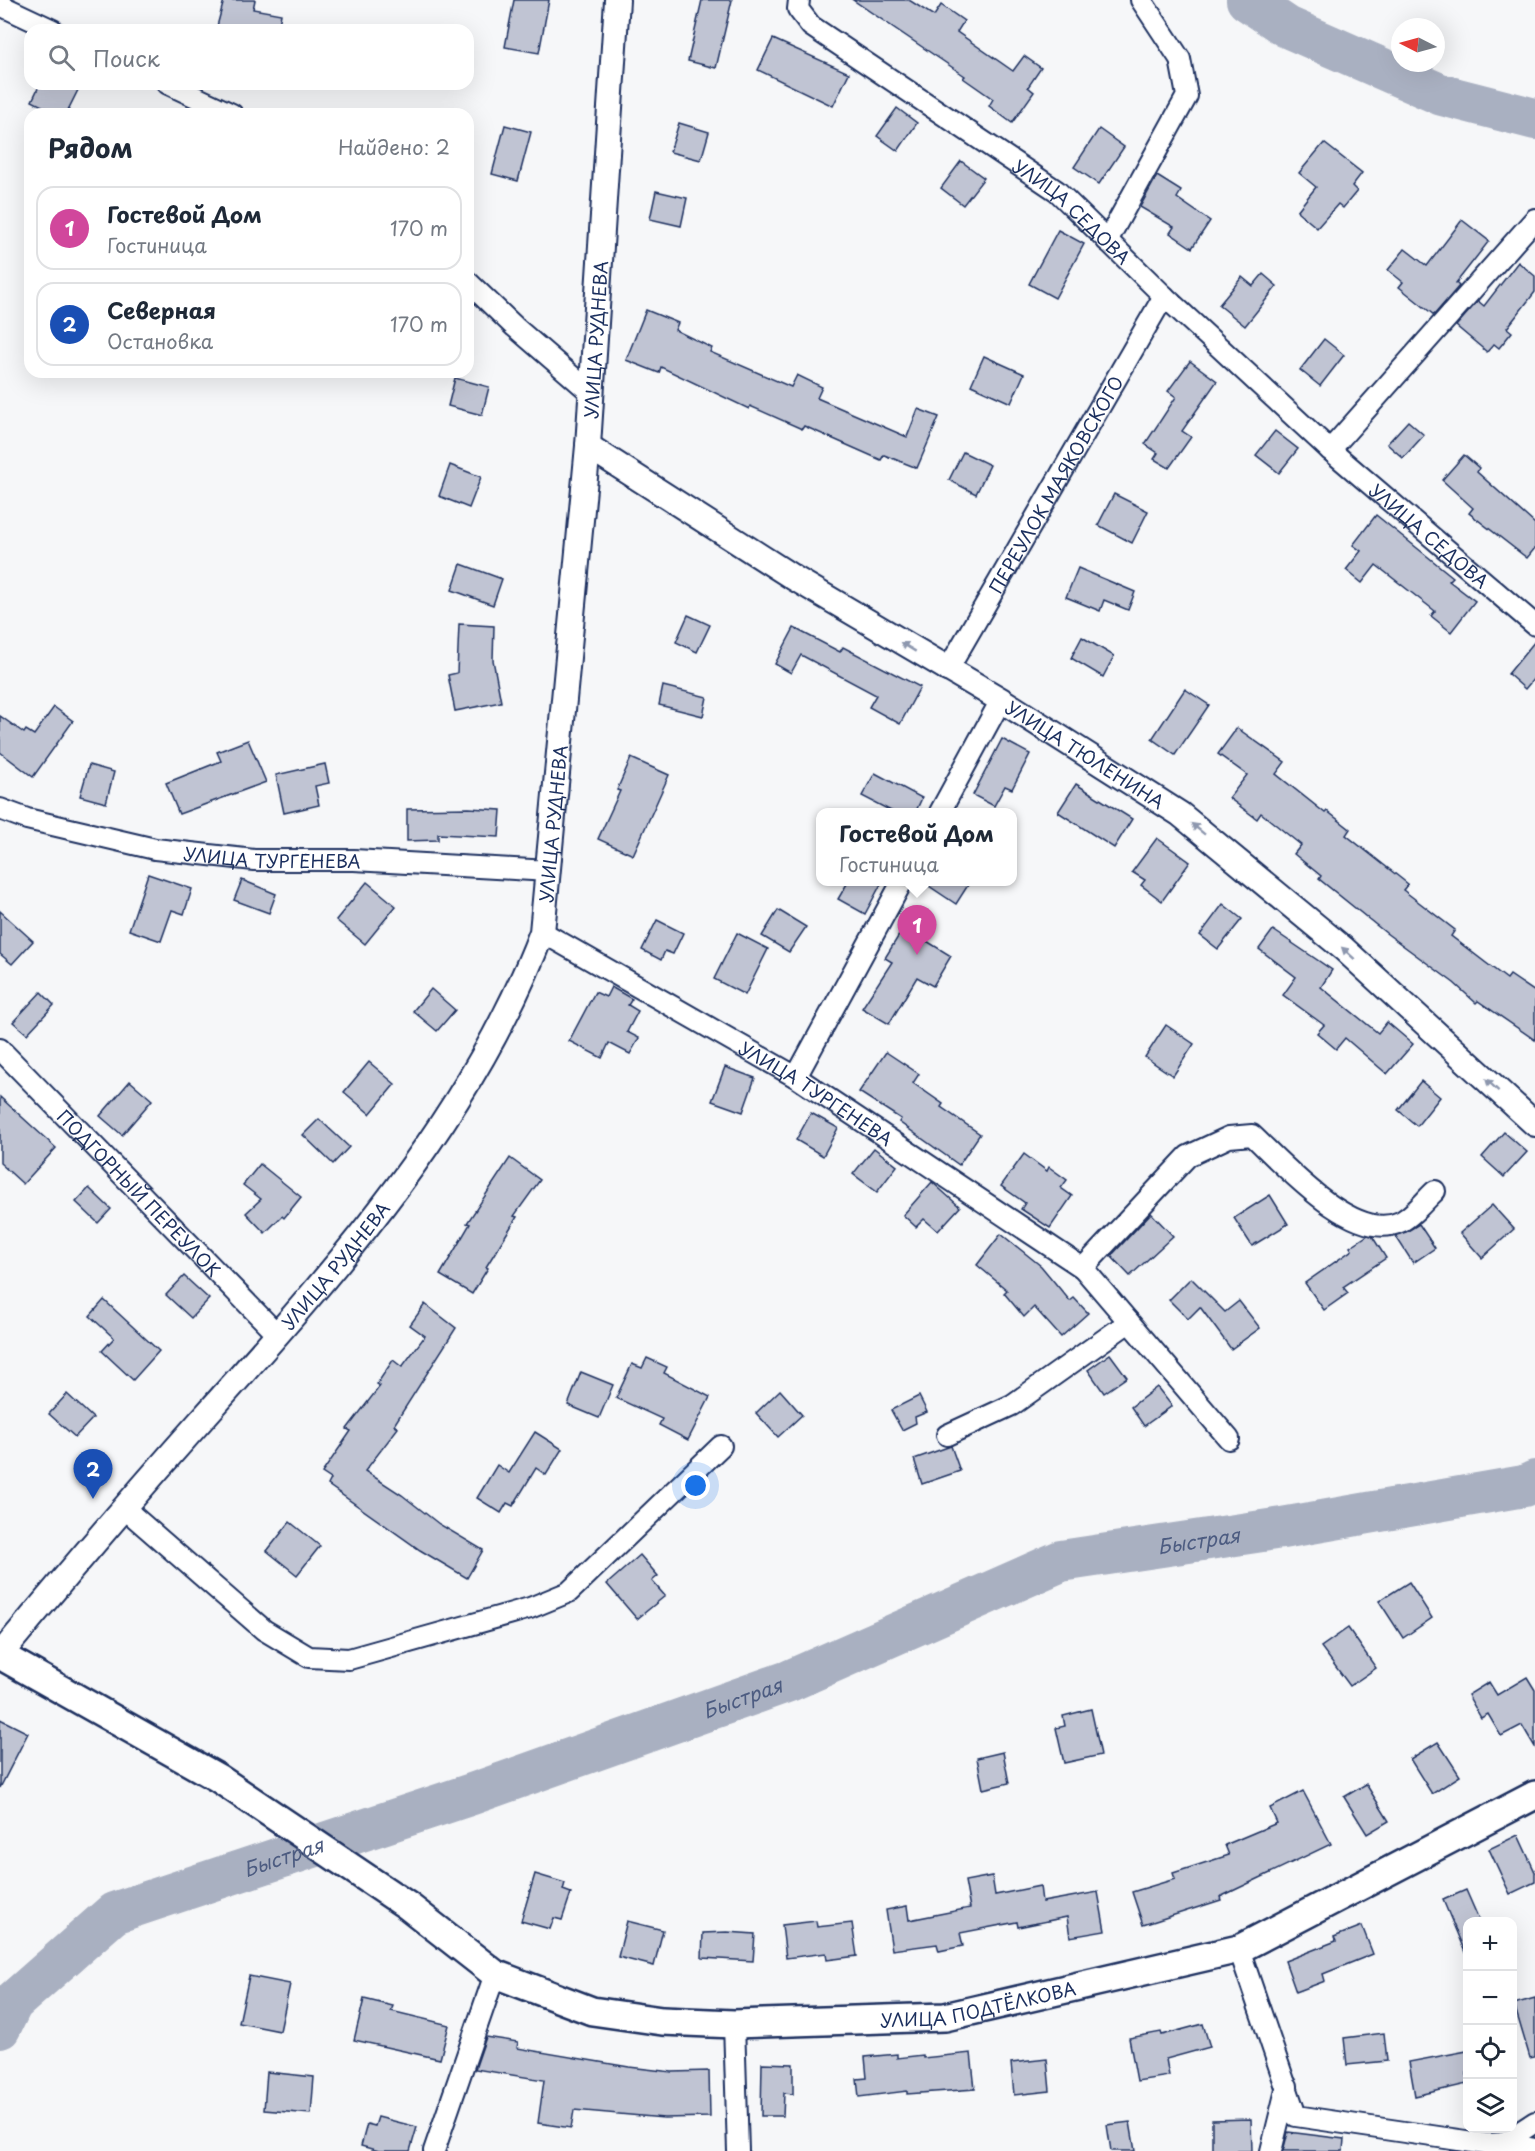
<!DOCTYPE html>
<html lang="ru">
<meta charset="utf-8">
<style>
body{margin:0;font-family:"Playpen Sans",sans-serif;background:#f6f6f7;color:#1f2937}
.controls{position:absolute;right:18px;bottom:18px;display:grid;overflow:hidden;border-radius:12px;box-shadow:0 6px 24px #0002}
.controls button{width:54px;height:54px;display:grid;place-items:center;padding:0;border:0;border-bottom:2px solid #e0e1e3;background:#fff;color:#1f2937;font:30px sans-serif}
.compass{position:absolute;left:1391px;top:18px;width:54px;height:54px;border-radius:50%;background:#fff;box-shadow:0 6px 24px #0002;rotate:276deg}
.you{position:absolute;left:696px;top:1486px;width:21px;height:21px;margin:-15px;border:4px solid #fff;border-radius:50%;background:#1a73e8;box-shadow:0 0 0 9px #1a73e833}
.badge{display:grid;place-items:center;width:39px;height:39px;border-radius:50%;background:#1b2f5e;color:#fff;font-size:20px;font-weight:700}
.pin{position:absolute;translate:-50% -50px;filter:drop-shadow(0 2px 3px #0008)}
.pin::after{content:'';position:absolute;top:32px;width:21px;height:18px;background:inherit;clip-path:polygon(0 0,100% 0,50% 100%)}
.popup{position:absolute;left:816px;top:808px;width:201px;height:78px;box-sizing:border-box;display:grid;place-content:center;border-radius:12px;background:#fff;filter:drop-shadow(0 2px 4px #0005);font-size:20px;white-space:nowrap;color:#747a83}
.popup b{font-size:22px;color:#1f2937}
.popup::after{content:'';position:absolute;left:50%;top:100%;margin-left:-12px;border:12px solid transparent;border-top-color:#fff}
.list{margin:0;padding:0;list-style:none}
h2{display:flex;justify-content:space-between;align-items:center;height:78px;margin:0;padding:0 24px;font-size:26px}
h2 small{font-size:20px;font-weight:400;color:#747a83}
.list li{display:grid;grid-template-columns:39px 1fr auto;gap:18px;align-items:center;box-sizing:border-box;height:84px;margin:0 12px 12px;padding:0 12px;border:2px solid #e0e1e3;border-radius:18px}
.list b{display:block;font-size:22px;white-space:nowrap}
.list p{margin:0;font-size:20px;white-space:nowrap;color:#747a83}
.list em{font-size:20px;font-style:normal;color:#747a83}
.icon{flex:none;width:33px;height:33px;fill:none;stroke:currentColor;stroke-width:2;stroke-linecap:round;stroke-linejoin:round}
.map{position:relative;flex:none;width:1535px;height:2151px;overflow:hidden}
.search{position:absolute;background:#fff;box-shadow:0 6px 24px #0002;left:24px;top:24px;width:450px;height:66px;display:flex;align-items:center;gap:15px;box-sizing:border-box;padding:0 21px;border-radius:18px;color:#747a83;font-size:22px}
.panel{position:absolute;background:#fff;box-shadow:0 6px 24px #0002;left:24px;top:108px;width:450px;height:270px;border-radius:18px}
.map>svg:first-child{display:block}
</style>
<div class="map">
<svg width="1535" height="2151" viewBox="0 0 1535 2151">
<rect width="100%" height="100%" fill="#f6f7f9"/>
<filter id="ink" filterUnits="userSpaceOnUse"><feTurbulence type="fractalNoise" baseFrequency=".0167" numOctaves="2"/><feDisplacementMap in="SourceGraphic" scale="12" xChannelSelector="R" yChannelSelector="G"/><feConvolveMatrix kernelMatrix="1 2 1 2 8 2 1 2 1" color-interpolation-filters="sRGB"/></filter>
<g filter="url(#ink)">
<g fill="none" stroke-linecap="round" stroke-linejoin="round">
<g stroke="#a9b0c1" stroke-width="42">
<path d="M1247 0 1287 27 1442 95 1535 119"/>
<path id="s1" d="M0 2028 12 2003 114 1913 472 1794 789 1681 1061 1561 1282 1528 1524 1486 1535 1481"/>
</g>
</g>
<g fill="#c0c4d3" stroke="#1b2f5e" stroke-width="1.5">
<path d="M224 0H255L253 9 281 14 278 30H216Z"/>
<path d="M514 0H549L539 53 505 47Z"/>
<path d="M702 0H732L716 68 688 61Z"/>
<path d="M853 0H909L934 16 941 5 964 21 957 32 1013 71 1024 56 1041 68 1028 87 1034 92 1012 123 989 106 993 99 963 78 965 76Z"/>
<path d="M773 39 849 73 833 106 758 70Z"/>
<path d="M40 84H81L66 114H58L32 101Z"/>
<path d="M897 108 917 123 898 151 877 136Z"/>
<path d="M679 123 709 132 701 160 670 152Z"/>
<path d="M505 125 531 132 518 181 492 174Z"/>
<path d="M1099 129 1124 147 1099 184 1074 167Z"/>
<path d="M1324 143 1362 173 1352 186 1357 191 1343 208 1338 204 1317 228 1297 211 1316 187 1299 173Z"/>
<path d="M961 161 984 178 963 205 941 188Z"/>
<path d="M1157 176 1181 191 1177 198 1210 221 1192 248 1170 233 1174 227 1140 207Z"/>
<path d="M656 191 687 198 681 226 650 219Z"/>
<path d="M1462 220 1489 241 1456 283 1459 286 1434 315 1399 287 1403 282 1388 270 1405 249 1427 266Z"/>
<path d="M1058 230 1084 244 1055 298 1029 284Z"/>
<path d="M1518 262 1535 276V292L1507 328 1512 332 1499 348 1494 344 1487 352 1456 326 1478 301 1484 306Z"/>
<path d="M1263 274 1277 286 1245 326 1219 305 1242 277 1253 286Z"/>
<path d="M646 310 678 323 675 330 712 348 710 352 791 387 797 375 822 387 817 398 907 437 918 409 939 417 917 468 884 455 881 460 804 426 802 429 750 406 749 409 661 367 659 373 626 360Z"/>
<path d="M1324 339 1344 355 1320 386 1300 370Z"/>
<path d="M984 356 1024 374 1011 403 971 385Z"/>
<path d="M1190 361 1217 381 1182 431 1191 437 1169 468 1154 459 1158 453 1145 444 1176 397 1168 391Z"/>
<path d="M455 378 489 387 482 415 448 406Z"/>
<path d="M1408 421 1424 435 1403 458 1387 444Z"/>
<path d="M1275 431 1298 449 1279 473 1256 455Z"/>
<path d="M963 452 990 465 976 494 949 480Z"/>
<path d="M1464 455 1479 468 1477 472 1535 524V548L1527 558 1469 513 1473 508 1442 480Z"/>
<path d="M450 465 481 477 469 508 439 496Z"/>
<path d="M1114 494 1148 511 1132 543 1098 525Z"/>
<path d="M1376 515 1453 577 1449 581 1475 601 1451 632 1431 616 1435 611 1376 565 1362 583 1346 570 1361 551 1353 545Z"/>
<path d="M461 564 502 579 493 605 452 590Z"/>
<path d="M1078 568 1135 592 1128 610 1104 600 1100 611 1066 597Z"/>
<path d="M688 615 710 625 697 652 676 642Z"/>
<path d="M459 624 494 626 493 660 501 702 455 711 448 675 457 673Z"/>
<path d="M794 628 840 652 843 647 920 687 900 724 869 707 876 695 801 655 791 673 775 664Z"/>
<path d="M1082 637 1114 656 1103 677 1071 658Z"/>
<path d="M1535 641V677L1525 689 1508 674Z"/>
<path d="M663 686 707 697 703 716 659 705Z"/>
<path d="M1185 689 1209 705 1175 755 1152 739Z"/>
<path d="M54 707 73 721 33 777 0 752V716L24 733 26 730 34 735Z"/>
<path d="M1237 728 1285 762 1276 774 1325 813 1327 811 1350 829 1346 835 1408 884 1403 890 1455 930 1451 936 1507 979 1510 975 1535 992V1040L1478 1001 1476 1003 1454 983 1386 933 1319 879 1321 876 1294 854 1301 845 1261 813 1257 819 1229 798 1247 775 1218 754Z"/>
<path d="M1002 739 1030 754 1012 789 1005 786 994 806 973 795Z"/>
<path d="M248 740 266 782 179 814 166 783 221 761 217 752Z"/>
<path d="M631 758 669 775 633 855 598 839 620 791 617 790Z"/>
<path d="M325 764 329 783 315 786 319 805 284 813 276 775Z"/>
<path d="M89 765 114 772 106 803 80 796Z"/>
<path d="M875 773 922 798 915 813H895L862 796Z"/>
<path d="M1076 784 1132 819 1114 848 1058 812Z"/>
<path d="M469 808 501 810 499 837 438 834V840L407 841V809Z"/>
<path d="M1157 838 1190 862 1162 901 1141 885 1145 880 1132 872Z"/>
<path d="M148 874 192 889 184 914 172 910 161 941 129 930Z"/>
<path d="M242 880 276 894 269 913 234 900Z"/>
<path d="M367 882 396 906 365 944 336 920Z"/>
<path d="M848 882H882L865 914 838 899Z"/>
<path d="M923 882H970L956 904Z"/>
<path d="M1223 904 1242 919 1218 949 1200 935Z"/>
<path d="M778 910 806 927 789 952 762 936Z"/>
<path d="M0 911 33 941 12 964 0 954Z"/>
<path d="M657 920 683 933 673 954 665 951 661 960 642 950Z"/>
<path d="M904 927 951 956 933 986 917 977 889 1024 862 1008 892 962 885 958Z"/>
<path d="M1273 930 1332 970 1321 987 1378 1033 1387 1022 1413 1044 1387 1074 1345 1038 1336 1049 1317 1033 1324 1025 1283 995 1296 977 1259 949Z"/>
<path d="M737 933 768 949 745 995 714 979Z"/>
<path d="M611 987 632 999 628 1005 638 1011 627 1032 639 1038 630 1054 609 1043 602 1058 569 1041 595 992 606 997Z"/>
<path d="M431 989 455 1010 437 1031 413 1011Z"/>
<path d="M41 992 54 1005 27 1034 13 1022Z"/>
<path d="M1166 1025 1194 1044 1173 1076 1145 1057Z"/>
<path d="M886 1052 919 1074 913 1083 943 1104 941 1107 980 1134 959 1165 899 1122 901 1119 859 1092Z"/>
<path d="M369 1062 395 1084 370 1114 344 1092Z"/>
<path d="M725 1067 755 1078 743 1112 712 1101Z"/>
<path d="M130 1081 152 1100 122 1135 100 1116Z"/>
<path d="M1421 1081 1440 1097 1417 1126 1398 1110Z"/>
<path d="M0 1097 56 1148 23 1184 0 1163Z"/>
<path d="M811 1113 838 1128 823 1156 796 1140Z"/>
<path d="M319 1119 349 1147 333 1164 303 1135Z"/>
<path d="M1504 1132 1527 1152 1504 1177 1482 1157Z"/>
<path d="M874 1148 897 1166 877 1192 853 1174Z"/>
<path d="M1024 1154 1047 1171 1049 1167 1067 1180 1061 1188 1072 1196 1050 1228 1021 1209 1025 1203 1001 1186Z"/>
<path d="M510 1158 540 1180 514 1216 517 1217 486 1267 488 1268 472 1294 440 1275 470 1224 467 1223Z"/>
<path d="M260 1164 301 1197 284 1218 282 1216 265 1233 246 1213 261 1199 243 1185Z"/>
<path d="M932 1182 960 1207 938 1231 924 1219 916 1227 903 1215Z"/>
<path d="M89 1188 111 1209 98 1223 76 1202Z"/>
<path d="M1270 1195 1288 1224 1252 1246 1234 1218Z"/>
<path d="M1492 1205 1514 1229 1482 1258 1460 1233Z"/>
<path d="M1151 1213 1173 1236 1130 1276 1111 1256Z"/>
<path d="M1419 1224 1435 1248 1413 1263 1395 1235 1406 1232Z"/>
<path d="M1001 1234 1041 1266 1070 1301 1074 1298 1088 1313 1061 1337 1034 1307 1024 1317 1004 1293 1007 1290 977 1265Z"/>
<path d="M1368 1235 1372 1236 1386 1258 1343 1287 1348 1293 1324 1310 1305 1283 1352 1250 1350 1247Z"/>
<path d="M184 1276 209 1299 191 1318 166 1295Z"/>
<path d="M1191 1278 1225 1312 1239 1301 1260 1328 1231 1349 1200 1307 1188 1319 1169 1300Z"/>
<path d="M104 1300 159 1351 133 1380 102 1351 114 1338 90 1316Z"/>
<path d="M425 1304 456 1328 394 1425 398 1428 365 1471 402 1495 439 1524 483 1550 467 1578 420 1550 328 1485 331 1479 322 1473 351 1431 347 1429 380 1386 377 1384 393 1360 402 1367 425 1336 410 1325Z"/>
<path d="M1110 1354 1127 1377 1104 1393 1088 1370Z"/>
<path d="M647 1358 667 1367 664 1373 710 1397 688 1440 659 1425 662 1419 616 1398 632 1364 642 1368Z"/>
<path d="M581 1372 613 1385 599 1418 568 1405Z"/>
<path d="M1157 1387 1172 1406 1144 1426 1131 1407Z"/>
<path d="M780 1390 802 1415 778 1437 756 1413Z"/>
<path d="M67 1394 93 1418 75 1437 49 1414Z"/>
<path d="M919 1396 927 1412 915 1417 916 1423 902 1430 891 1410Z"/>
<path d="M535 1432 562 1449 546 1475 536 1468 513 1506 507 1503 501 1513 477 1498 497 1465 509 1473Z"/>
<path d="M951 1446 960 1471 922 1484 914 1459Z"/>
<path d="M290 1522 320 1546 297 1575 267 1551Z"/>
<path d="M640 1555 658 1576 652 1581 665 1596 637 1619 607 1584Z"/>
<path d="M1409 1582 1432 1618 1403 1638 1379 1601Z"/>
<path d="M1348 1628 1376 1668 1350 1686 1321 1647Z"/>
<path d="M1527 1677 1535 1690V1747L1522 1725 1501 1736 1488 1714 1481 1718 1468 1695 1489 1682 1497 1695Z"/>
<path d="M1091 1709 1101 1755 1064 1763 1056 1728 1065 1726 1063 1716Z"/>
<path d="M0 1719 28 1733 0 1788Z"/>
<path d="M1438 1742 1460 1776 1432 1794 1410 1759Z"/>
<path d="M1003 1752 1009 1783 983 1789 977 1758Z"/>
<path d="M1366 1784 1389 1821 1367 1834 1344 1797Z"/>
<path d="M1303 1791 1331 1844 1220 1897 1221 1900 1143 1925 1132 1892 1175 1879 1173 1873 1229 1855 1225 1845 1277 1823 1270 1808Z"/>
<path d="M1518 1835 1535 1872V1882L1510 1894 1489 1849Z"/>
<path d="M535 1874 565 1883 563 1890 571 1893 562 1920 554 1918 550 1929 521 1921Z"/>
<path d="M992 1876 995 1895 1040 1886 1042 1902 1098 1892 1105 1931 1070 1937 1067 1917 1018 1927 1017 1922 960 1933 963 1946 939 1951 937 1944 892 1950 886 1910 907 1906 909 1920 970 1908 965 1881Z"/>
<path d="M1466 1890 1480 1922H1467V1957L1443 1900Z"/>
<path d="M627 1921 663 1930 654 1966 618 1957Z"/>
<path d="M816 1921 817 1927 852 1923 857 1956 827 1960 826 1953 786 1958 782 1925Z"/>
<path d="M1362 1926 1373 1954 1323 1974 1325 1981 1296 1992 1285 1961 1336 1941 1334 1937Z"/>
<path d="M727 1932 755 1934 753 1961 702 1958 703 1933Z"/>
<path d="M249 1976 290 1984 280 2031 239 2023Z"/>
<path d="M1535 1998V2057L1530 2058 1514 2004Z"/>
<path d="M364 1999 393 2006 391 2011 449 2025 440 2059 354 2040Z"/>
<path d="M1203 2024 1210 2047 1166 2059 1169 2076 1137 2081 1129 2038 1161 2032 1162 2035Z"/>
<path d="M1384 2033 1387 2061 1347 2065 1344 2038Z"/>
<path d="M486 2037 518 2042 517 2048 629 2067 672 2072 709 2071 710 2117 664 2118 574 2110 571 2128 538 2123 544 2080 475 2069Z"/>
<path d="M1467 2051V2084L1415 2096 1409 2062Z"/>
<path d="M971 2053 975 2089 907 2094V2091L859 2097 857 2079 867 2078 865 2057 897 2054V2058L923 2055V2058Z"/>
<path d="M1047 2059 1050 2091 1014 2095 1011 2063Z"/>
<path d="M762 2063 793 2064V2094L784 2093 783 2116H761Z"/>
<path d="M267 2072 314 2077 311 2114 264 2110Z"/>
<path d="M378 2117 417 2127 410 2151H379L361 2146 367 2124 375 2126Z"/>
<path d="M1251 2119 1252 2151H1212V2120Z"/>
<path d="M1130 2122 1135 2151H1111L1107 2125Z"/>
<path d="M1288 2132 1344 2139 1343 2151H1283Z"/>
</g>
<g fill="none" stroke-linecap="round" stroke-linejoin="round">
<defs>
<g id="minor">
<path id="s2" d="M799 0 798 9 811 26 1057 191 1164 296 1330 450 1535 625"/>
<path d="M0 5 53 30"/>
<path d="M168 84 232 114"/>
<path d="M1107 241 1187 96 1180 59 1141 0"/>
<path d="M468 282 515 327 590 392"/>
<path d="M1330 450 1535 219"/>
<path id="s3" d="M947 671 1164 296"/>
<path id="s4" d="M0 809 27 819 155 849 254 860H354L549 871"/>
<path d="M940 812 1001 700"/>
<path id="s5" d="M542 932 796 1077 1083 1268 1229 1439"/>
<path id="s6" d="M0 1049 278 1335"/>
<path d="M796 1077 902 882"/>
<path d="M1083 1268 1188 1156 1229 1137 1252 1135C1283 1164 1354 1244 1400 1222 1413 1216 1425 1200 1435 1191"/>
<path d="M947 1435 1012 1405 1129 1322"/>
<path d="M124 1508 264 1630 309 1657 349 1659 530 1608 569 1592 721 1446"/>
<path d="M1239 1949 1296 2116 1486 2144 1503 2143 1535 2122"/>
<path d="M734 2024 738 2151"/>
<path d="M1503 2143 1535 2149"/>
<path d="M434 2151 495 1974"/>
<path d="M1271 2151 1287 2086"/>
</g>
<g id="tertiary">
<path id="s7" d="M588 446 794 578 1001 700 1180 814 1344 949 1535 1124"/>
<path id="s8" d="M0 1655C64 1578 129 1501 196 1426 329 1277 470 1122 542 932L588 446 617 0"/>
</g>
<g id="secondary">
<path id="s9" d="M0 1655 218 1778 408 1906 495 1974 592 2011 662 2021 734 2024 945 2017 1239 1949 1535 1795"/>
</g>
</defs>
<use href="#minor" stroke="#1b2f5e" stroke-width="24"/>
<use href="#tertiary" stroke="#1b2f5e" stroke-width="28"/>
<use href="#secondary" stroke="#1b2f5e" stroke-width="32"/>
<use href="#minor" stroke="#fff" stroke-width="20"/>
<use href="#tertiary" stroke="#fff" stroke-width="24"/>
<use href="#secondary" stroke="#fff" stroke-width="27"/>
</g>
<defs><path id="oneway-solid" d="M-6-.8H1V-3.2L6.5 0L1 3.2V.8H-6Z" transform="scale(1.5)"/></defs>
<g fill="#8d97ae">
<use href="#oneway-solid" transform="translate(908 647) rotate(-149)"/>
<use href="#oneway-solid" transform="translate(1198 829) rotate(-141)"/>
<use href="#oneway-solid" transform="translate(1348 953) rotate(-138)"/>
<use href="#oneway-solid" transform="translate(1492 1085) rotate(-137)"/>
</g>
</g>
<g text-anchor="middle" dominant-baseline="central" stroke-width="5" stroke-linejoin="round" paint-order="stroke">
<g font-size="18" fill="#1b2f5e" stroke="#fff">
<text stroke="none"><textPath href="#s2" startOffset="351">УЛИЦА СЕДОВА</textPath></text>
<text stroke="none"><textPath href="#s8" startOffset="1503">УЛИЦА РУДНЕВА</textPath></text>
<text stroke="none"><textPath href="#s3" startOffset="216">ПЕРЕУЛОК МАЯКОВСКОГО</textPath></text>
<text stroke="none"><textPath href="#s2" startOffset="834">УЛИЦА СЕДОВА</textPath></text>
<text stroke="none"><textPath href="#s7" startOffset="585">УЛИЦА ТЮЛЕНИНА</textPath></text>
<text stroke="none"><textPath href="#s8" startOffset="1017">УЛИЦА РУДНЕВА</textPath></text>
<text stroke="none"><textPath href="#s4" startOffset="278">УЛИЦА ТУРГЕНЕВА</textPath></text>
<text stroke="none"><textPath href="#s5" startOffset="318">УЛИЦА ТУРГЕНЕВА</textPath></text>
<text stroke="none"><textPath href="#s6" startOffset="200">ПОДГОРНЫЙ ПЕРЕУЛОК</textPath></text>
<text stroke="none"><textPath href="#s8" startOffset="514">УЛИЦА РУДНЕВА</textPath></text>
<text stroke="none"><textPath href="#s9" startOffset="1082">УЛИЦА ПОДТЁЛКОВА</textPath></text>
</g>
<g font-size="20" font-style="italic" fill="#4d5c81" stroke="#fff">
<text stroke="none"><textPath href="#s1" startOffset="1314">Быстрая</textPath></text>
<text stroke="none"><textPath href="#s1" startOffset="828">Быстрая</textPath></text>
<text stroke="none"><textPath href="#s1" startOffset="342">Быстрая</textPath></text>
</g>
</g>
</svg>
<div class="controls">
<button>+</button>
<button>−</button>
<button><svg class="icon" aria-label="locate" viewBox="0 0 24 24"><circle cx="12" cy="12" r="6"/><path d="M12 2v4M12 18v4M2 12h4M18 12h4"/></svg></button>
<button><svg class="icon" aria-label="layers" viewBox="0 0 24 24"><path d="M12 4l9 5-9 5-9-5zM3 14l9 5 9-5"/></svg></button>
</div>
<svg class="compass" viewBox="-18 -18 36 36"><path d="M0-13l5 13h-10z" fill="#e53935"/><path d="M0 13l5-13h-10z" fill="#747a83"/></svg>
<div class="you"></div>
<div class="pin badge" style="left:917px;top:955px;background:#d1479c">1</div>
<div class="popup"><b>Гостевой Дом</b>Гостиница</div>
<div class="pin badge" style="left:93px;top:1499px;background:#1a4fb4">2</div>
<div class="search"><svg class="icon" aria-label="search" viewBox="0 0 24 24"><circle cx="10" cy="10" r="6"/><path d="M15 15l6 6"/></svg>Поиск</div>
<section class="panel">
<h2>Рядом<small>Найдено: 2</small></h2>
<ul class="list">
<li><span class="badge" style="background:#d1479c">1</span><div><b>Гостевой Дом</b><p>Гостиница</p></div><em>170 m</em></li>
<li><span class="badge" style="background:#1a4fb4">2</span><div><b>Северная</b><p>Остановка</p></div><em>170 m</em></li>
</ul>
</section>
</div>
